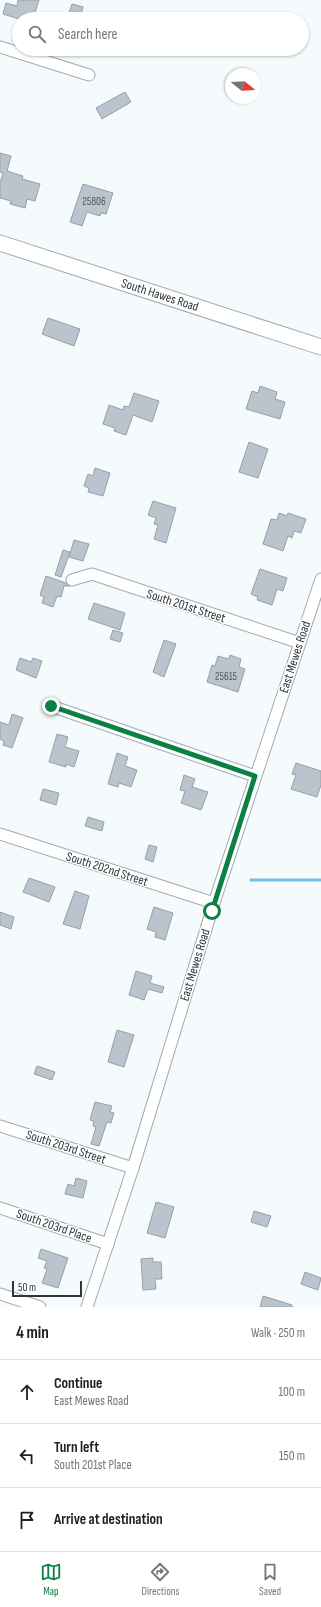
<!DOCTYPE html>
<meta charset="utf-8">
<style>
body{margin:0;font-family:"Sofia Sans Condensed",sans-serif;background:#f2f2f2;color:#222}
.compass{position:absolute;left:225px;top:68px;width:36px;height:36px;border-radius:50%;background:#fff;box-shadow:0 1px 3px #0004;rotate:108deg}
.scale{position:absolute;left:12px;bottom:10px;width:70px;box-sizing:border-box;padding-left:4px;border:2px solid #313538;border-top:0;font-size:11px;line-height:14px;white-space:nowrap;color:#313538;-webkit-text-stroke:3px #fff;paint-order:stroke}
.stop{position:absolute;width:12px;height:12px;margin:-9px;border:3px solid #0b8043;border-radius:50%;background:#fff}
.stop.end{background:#0b8043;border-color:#fff;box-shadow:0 1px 4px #0008}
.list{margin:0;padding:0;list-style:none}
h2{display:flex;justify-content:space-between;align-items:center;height:52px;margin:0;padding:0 16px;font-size:17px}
h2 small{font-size:13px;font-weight:400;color:#767676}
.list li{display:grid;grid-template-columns:26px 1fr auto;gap:12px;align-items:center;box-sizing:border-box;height:64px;padding:0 16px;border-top:1px solid #e0e0e0}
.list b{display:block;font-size:15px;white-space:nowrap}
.list p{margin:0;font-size:13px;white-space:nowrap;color:#767676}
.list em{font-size:13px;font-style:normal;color:#767676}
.icon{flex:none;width:22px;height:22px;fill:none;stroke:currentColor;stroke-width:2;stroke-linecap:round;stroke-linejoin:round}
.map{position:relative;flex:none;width:321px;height:1307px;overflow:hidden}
.search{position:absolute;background:#fff;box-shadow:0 1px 3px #0004;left:12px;right:12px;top:12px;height:44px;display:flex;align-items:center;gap:10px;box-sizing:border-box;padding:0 14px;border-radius:22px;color:#767676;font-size:15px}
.sheet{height:244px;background:#fff}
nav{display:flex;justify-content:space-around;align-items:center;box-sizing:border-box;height:56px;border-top:1px solid #e0e0e0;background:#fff;font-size:11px;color:#767676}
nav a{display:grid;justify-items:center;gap:2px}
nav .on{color:#0b8043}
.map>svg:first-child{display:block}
</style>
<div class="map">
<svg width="321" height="1307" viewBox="0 0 321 1307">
<rect width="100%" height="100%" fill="#f5fafd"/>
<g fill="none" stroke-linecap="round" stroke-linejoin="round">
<path stroke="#77bee3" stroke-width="3" d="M251 880H321"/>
</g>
<g fill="#bac4cc" stroke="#96a0a8">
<path d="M18 0H39L33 19H19L3 14 6 3 17 6Z"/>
<path d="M72 4 83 7 80 19H67Z"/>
<path d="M125 92 131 102 102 119 96 108Z"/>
<path d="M0 153 11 156 7 171 23 176 22 179 40 184 35 201 27 199 25 208 10 204 11 201 0 198V183L3 173 0 172Z"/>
<path d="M83 184 113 193 106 214 101 213 100 216 87 212 82 226 70 222Z"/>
<path d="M48 318 80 329 74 346 42 334Z"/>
<path d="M260 386 277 392 275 399 285 402 280 419 246 409 252 391 258 393Z"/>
<path d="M134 393 159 401 152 422 133 415 126 435 114 431 115 428 103 424 109 405 123 410 124 406 129 407Z"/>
<path d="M249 442 268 449 258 478 239 472Z"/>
<path d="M95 468 110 473 103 496 88 492 89 488 84 486 88 474 93 476Z"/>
<path d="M153 501 176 508 166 543 154 539 158 525 154 524 156 518 148 515Z"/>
<path d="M279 513 287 516 288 513 306 519 301 533 294 531 292 538 288 536 283 551 263 544 271 519 277 520Z"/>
<path d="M74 540 89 544 83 561 69 557Z"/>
<path d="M63 550 70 552 61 577 55 575Z"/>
<path d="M260 569 287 578 283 591 277 589 272 605 257 600 258 597 251 594Z"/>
<path d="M46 576 66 583 70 586H64L61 597 57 596 53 607 42 603 44 597 40 595Z"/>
<path d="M94 603 125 613 120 630 88 619Z"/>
<path d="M113 630 123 633 120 642 110 639Z"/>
<path d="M164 640 176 644 164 677 153 672Z"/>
<path d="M230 655 241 659 239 667 245 669 238 692 207 682 212 665 215 666 218 656 229 659Z"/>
<path d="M20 658 31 662 33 658 42 661 36 678 16 670Z"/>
<path d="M12 714 23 718 12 748 3 745 4 741 0 739V722L9 725Z"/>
<path d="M57 734 68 737 65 747 79 751 74 767 66 764V767L49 762Z"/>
<path d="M117 753 128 757 125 766 137 770 131 787 119 783 118 787 108 784Z"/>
<path d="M296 763 321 771V785L317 797 291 789 296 775 292 774Z"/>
<path d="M184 775 195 779 192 787 208 792 201 810 181 803 185 791 180 790Z"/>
<path d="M43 789 59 793 56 805 40 800Z"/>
<path d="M88 817 104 822 102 831 85 826Z"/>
<path d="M149 845 157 847 153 862 145 859Z"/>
<path d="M29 878 55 887 49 902 23 892Z"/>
<path d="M75 891 89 896 80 929 63 924Z"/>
<path d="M154 907 173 913 165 940 155 937 156 932 147 929Z"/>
<path d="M0 912 14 917 11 929 0 925Z"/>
<path d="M136 971 152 976 150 983 164 987 162 993 148 989 144 1000 129 995Z"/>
<path d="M117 1030 134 1035 124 1067 108 1062Z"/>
<path d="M37 1066 55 1072 52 1080 34 1074Z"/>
<path d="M95 1102 112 1106 110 1112 114 1113 111 1123 107 1122 99 1146 91 1144 96 1127 93 1126 94 1121 90 1120Z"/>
<path d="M76 1178 87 1181 83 1198 65 1194 68 1184 74 1186Z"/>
<path d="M156 1202 174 1207 165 1238 147 1233Z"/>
<path d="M254 1211 271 1216 267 1227 251 1222Z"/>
<path d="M41 1249 68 1258 58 1288 42 1283 47 1269 44 1268 47 1261 38 1258Z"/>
<path d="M153 1258V1262H161L162 1279H155L156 1289 143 1290 141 1259Z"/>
<path d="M305 1272 321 1278 318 1290 301 1284Z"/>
<path d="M263 1296 292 1305V1307H260Z"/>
</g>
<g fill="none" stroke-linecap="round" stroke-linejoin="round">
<defs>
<g id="minor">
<path d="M0 47 89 75"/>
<path d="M72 580 92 574 300 643"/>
<path d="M51 706 255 776"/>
<path d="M0 834 214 903"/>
<path d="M0 1126 133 1168"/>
<path d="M0 1208 108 1244"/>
<path d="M0 1294 40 1307"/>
<path d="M87 1307 133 1168 214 903 321 579"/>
</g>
<path id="secondary" d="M0 243 321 347"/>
</defs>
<use href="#minor" stroke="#a0aab2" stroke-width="13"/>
<use href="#secondary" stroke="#a0aab2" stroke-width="17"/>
<use href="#minor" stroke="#fff" stroke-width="11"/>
<use href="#secondary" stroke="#fff" stroke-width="15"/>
</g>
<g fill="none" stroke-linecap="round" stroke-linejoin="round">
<path stroke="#0b8043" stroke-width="5" d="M51 706 255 776 212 911"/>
</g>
<g text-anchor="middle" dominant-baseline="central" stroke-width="3" stroke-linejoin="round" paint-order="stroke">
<g font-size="11" fill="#53595d">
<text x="94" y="201">25806</text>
<text x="226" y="676">25615</text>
</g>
<g font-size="13" fill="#313538" stroke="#fff">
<text transform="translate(160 295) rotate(18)">South Hawes Road</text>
<text transform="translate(186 606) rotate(18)">South 201st Street</text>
<text transform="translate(295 657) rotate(-72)">East Mewes Road</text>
<text transform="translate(107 869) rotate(18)">South 202nd Street</text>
<text transform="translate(195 965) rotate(-73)">East Mewes Road</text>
<text transform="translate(66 1147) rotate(18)">South 203rd Street</text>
<text transform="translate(54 1226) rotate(19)">South 203rd Place</text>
</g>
</g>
</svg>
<svg class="compass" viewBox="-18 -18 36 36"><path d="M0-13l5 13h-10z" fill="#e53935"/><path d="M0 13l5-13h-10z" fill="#767676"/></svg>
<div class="scale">50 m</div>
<div class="stop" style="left:212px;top:911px"></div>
<div class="stop end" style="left:51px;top:706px"></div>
<div class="search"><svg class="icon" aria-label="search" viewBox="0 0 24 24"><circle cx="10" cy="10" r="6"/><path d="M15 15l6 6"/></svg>Search here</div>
</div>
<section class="sheet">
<h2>4 min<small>Walk · 250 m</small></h2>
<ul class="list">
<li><svg class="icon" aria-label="ahead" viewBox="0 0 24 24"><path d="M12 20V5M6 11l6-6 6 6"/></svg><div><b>Continue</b><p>East Mewes Road</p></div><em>100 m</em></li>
<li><svg class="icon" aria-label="left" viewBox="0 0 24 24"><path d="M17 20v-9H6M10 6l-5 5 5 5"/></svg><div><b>Turn left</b><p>South 201st Place</p></div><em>150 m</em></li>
<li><svg class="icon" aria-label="arrive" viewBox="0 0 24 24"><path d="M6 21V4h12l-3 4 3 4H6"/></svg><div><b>Arrive at destination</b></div></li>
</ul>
</section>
<nav>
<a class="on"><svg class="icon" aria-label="map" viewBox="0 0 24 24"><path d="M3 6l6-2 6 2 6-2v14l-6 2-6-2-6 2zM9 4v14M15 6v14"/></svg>Map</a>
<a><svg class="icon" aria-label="directions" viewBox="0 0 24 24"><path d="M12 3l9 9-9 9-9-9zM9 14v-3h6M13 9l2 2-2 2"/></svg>Directions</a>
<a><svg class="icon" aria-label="saved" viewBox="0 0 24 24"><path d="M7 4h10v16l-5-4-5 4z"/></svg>Saved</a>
</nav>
